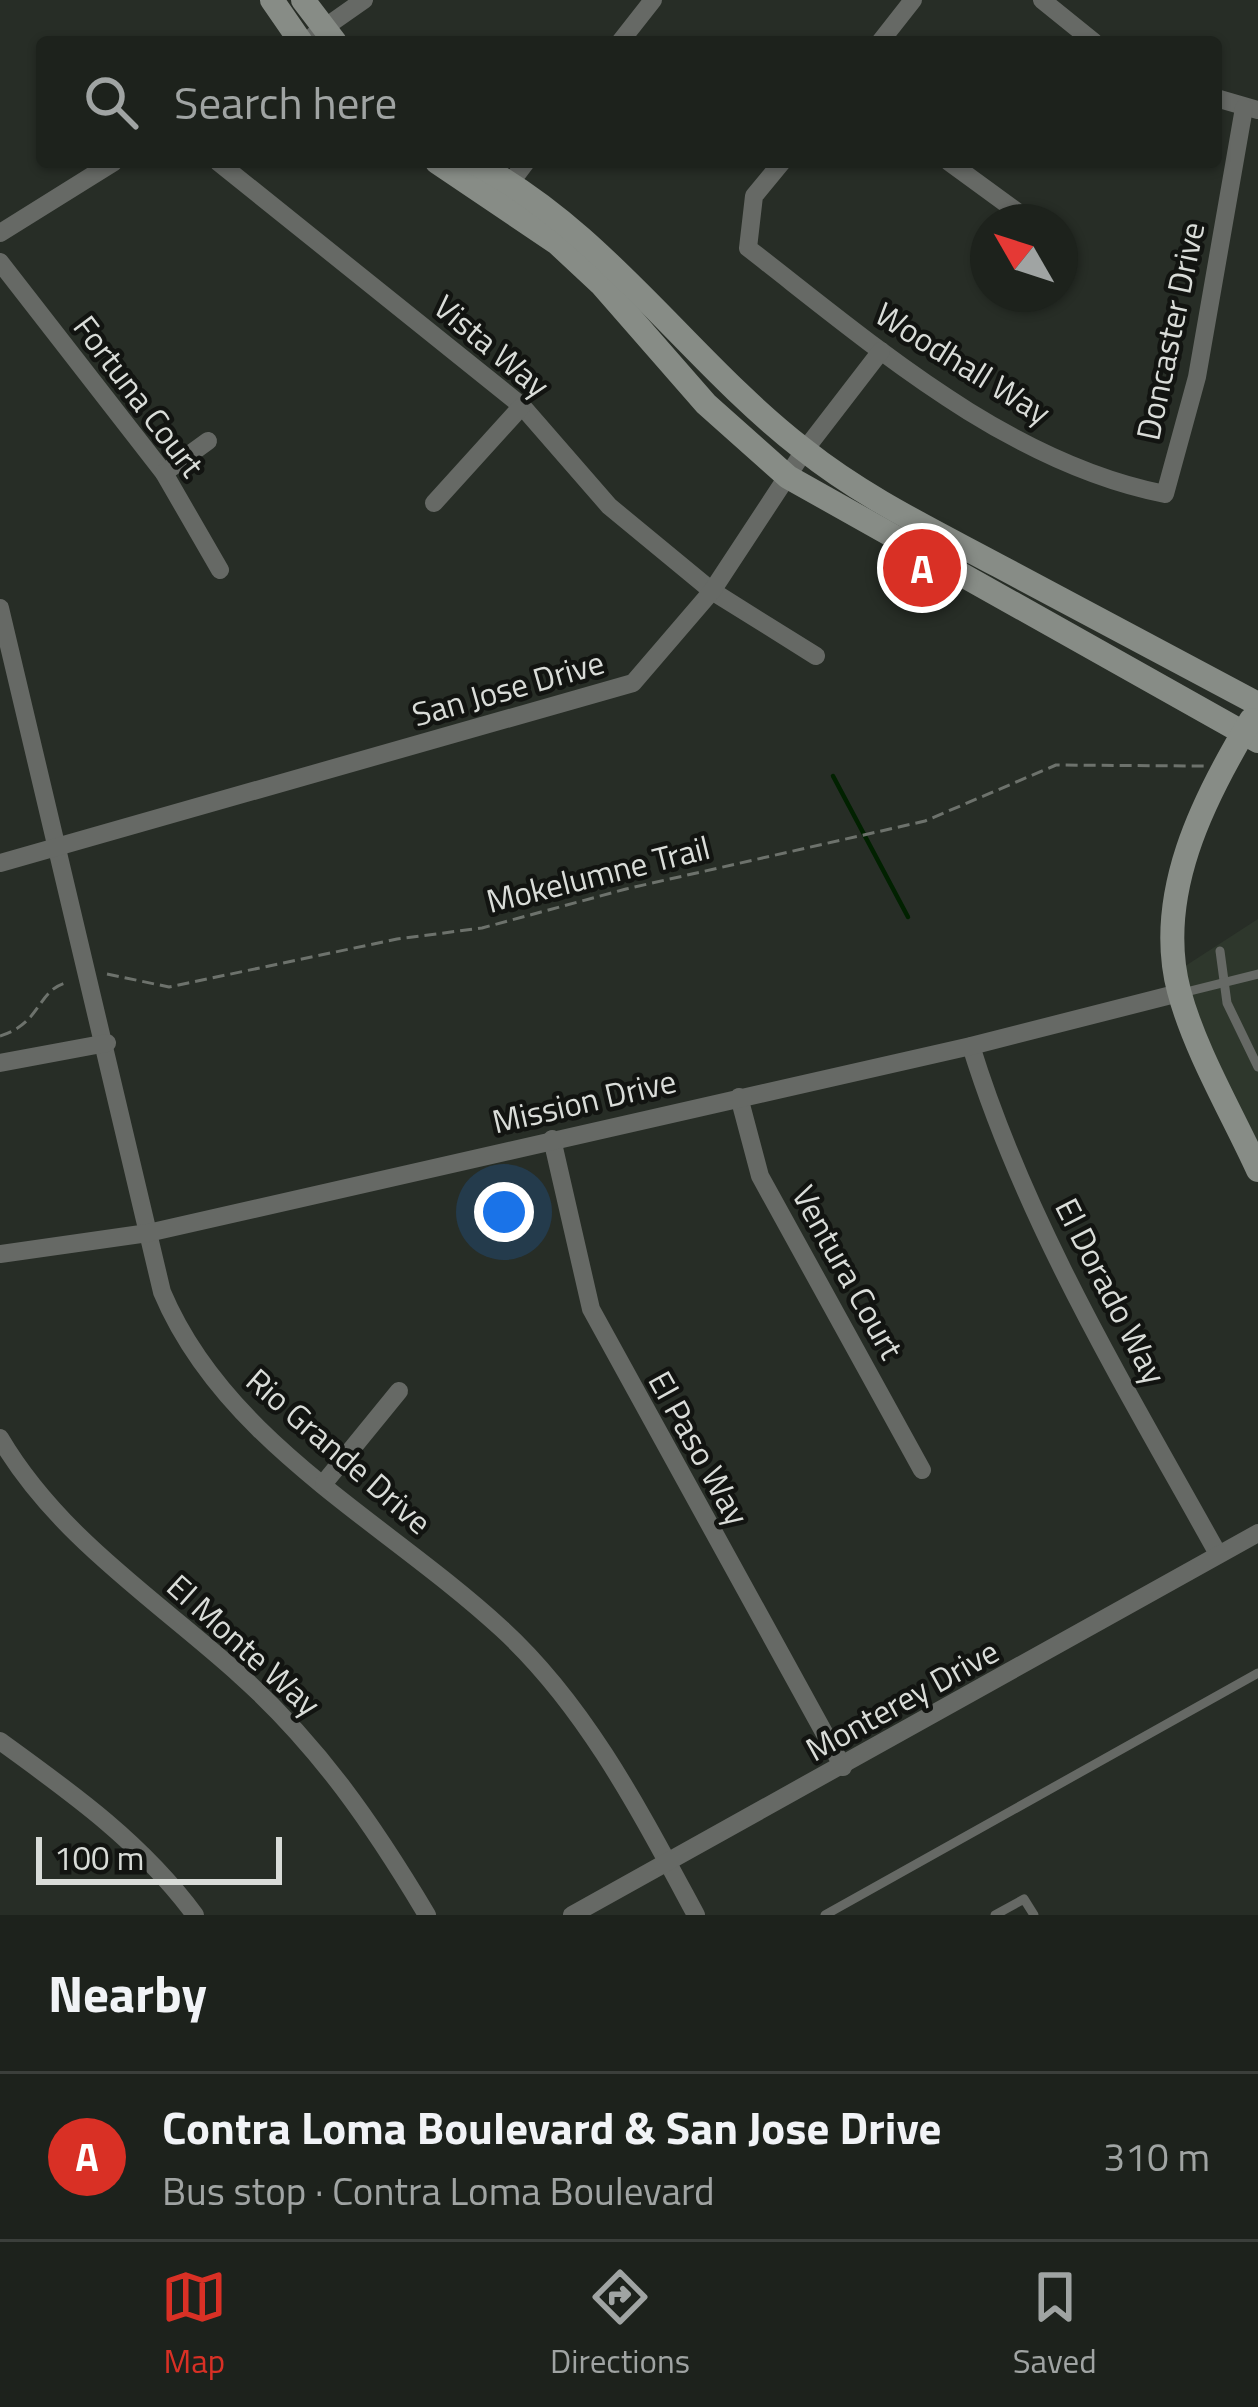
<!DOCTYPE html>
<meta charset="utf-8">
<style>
body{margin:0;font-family:"Titillium Web",sans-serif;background:#252a25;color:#f1f3f6}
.compass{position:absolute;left:970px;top:204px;width:108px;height:108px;border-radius:50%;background:#1d221c;box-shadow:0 3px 9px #0004;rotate:309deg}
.scale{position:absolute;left:36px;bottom:30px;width:246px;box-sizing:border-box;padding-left:12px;border:6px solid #d9dcd8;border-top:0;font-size:33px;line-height:42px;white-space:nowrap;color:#d9dcd8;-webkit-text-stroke:9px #121411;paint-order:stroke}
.you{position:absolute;left:504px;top:1212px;width:42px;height:42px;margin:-30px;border:9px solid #fff;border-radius:50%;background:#1a73e8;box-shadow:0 0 0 18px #1a73e833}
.badge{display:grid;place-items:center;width:78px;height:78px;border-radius:50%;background:#d93025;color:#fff;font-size:39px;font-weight:700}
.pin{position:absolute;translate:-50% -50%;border:6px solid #fff;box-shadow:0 3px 12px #0006}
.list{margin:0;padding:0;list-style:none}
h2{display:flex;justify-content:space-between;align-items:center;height:156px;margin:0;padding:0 48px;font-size:51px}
h2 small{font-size:39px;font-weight:400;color:#a0a4a3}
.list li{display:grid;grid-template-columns:78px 1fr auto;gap:36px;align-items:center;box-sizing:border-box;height:168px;padding:0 48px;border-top:3px solid #3b3f3b}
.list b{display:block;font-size:45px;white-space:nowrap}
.list p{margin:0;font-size:39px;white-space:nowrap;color:#a0a4a3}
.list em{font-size:39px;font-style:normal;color:#a0a4a3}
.icon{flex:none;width:66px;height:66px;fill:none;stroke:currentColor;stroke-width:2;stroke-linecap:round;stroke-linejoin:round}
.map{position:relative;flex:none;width:1258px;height:1915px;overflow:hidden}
.search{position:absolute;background:#1d221c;box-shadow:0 3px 9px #0004;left:36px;right:36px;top:36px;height:132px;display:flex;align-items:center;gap:30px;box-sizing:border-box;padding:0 42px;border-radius:12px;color:#a0a4a3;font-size:45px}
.sheet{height:324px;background:#1d221c}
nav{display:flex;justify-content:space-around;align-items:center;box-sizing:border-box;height:168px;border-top:3px solid #3b3f3b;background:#1d221c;font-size:33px;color:#a0a4a3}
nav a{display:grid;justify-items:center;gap:6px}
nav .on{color:#d93025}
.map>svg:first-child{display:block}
</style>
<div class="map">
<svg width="1258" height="1915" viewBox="0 0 1258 1915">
<rect width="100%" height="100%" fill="#272d26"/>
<path fill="#2e372c" d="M1258 919V1170L1176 972Z"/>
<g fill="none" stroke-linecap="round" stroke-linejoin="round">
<path stroke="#012100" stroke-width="4.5" d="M833 776 908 917"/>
<g stroke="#6d726c" stroke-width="3" stroke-dasharray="12 6" stroke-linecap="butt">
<path d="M107 974 169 987 397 939 482 928 626 889 925 821 1056 765 1204 766"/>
<path d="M0 1036C43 1023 36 989 69 982"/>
</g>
<g stroke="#666965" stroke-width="9">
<path d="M1220 951 1227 1003 1258 1067"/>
<path d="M1182 993 1258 974"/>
<path d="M825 1915 1258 1673"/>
<path d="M995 1915 1024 1899 1034 1915"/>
</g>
<g stroke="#666965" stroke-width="18">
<path d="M1042 0 1094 42"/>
<path d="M314 35 364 0"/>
<path d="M620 42 653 0"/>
<path d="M880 42 913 0"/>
<path d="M1216 98 1258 110"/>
<path d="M218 162 522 406 609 506 712 591 816 656"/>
<path d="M782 162 754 196 748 248C872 344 1007 463 1165 494L1197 377 1244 108"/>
<path d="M949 162 1027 219"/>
<path d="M511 182 526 162"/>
<path d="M0 233 114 162"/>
<path d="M0 262 164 473 220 570"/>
<path d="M164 473 208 441"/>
<path d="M434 503 522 406"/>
<path d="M0 608 162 1292C225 1442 386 1522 502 1629 587 1707 642 1815 696 1915"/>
<path d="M0 863 633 683 712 591 804 451 881 351"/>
<path d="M971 1046C1027 1227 1127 1390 1218 1554"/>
<path d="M0 1063 107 1043"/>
<path d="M739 1097 760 1176 922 1470"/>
<path d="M552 1139 591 1309 843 1767"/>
<path d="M0 1254 148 1233 971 1046 1179 993"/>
<path d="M0 1438C59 1538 157 1600 241 1676 319 1746 374 1826 427 1915"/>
<path d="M324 1483 399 1391"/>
<path d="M0 1741C72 1793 142 1843 195 1915"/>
<path d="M572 1915 1258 1533"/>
</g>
<g stroke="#878c86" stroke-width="24">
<path d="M272 0 301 42"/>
<path d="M303 0 335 42"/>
<path d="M437 162 557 243 602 285 706 404 788 477 1258 741"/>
<path d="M473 162C605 231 687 359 803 449 863 497 932 530 999 566 1086 612 1172 658 1258 704"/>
<path d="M1251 720C1203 799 1154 896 1179 991 1195 1051 1232 1113 1258 1170"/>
</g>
</g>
<g text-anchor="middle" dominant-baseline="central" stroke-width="9" stroke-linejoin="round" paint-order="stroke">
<g font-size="33" fill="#d9dcd8" stroke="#121411">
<text transform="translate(1170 331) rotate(-78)">Doncaster Drive</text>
<text transform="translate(492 346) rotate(40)">Vista Way</text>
<text transform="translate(963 363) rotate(32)">Woodhall Way</text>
<text transform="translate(139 396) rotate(53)">Fortuna Court</text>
<text transform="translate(508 688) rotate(-16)">San Jose Drive</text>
<text transform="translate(598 874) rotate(-14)">Mokelumne Trail</text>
<text transform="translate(584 1101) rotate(-13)">Mission Drive</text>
<text transform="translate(848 1272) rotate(61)">Ventura Court</text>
<text transform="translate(1111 1291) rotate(63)">El Dorado Way</text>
<text transform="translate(699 1448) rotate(61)">El Paso Way</text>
<text transform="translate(339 1451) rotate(41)">Rio Grande Drive</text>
<text transform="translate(244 1645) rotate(42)">El Monte Way</text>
<text transform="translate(902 1700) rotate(-29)">Monterey Drive</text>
</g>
</g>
</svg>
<svg class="compass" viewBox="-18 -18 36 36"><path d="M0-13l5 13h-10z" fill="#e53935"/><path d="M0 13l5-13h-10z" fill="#a0a4a3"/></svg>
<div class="scale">100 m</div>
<div class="you"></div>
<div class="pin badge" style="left:922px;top:568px">A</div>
<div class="search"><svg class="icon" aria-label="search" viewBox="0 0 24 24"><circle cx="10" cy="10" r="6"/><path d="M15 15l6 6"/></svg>Search here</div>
</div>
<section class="sheet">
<h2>Nearby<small></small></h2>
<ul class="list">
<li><span class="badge">A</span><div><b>Contra Loma Boulevard &amp; San Jose Drive</b><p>Bus stop · Contra Loma Boulevard</p></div><em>310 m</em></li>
</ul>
</section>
<nav>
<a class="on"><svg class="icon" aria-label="map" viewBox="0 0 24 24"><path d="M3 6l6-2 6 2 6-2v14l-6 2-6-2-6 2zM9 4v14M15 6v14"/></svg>Map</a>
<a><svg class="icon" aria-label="directions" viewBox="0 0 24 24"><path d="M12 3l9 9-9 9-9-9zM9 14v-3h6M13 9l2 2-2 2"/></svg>Directions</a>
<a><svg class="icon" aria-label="saved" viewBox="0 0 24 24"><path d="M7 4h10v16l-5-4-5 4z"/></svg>Saved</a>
</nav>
